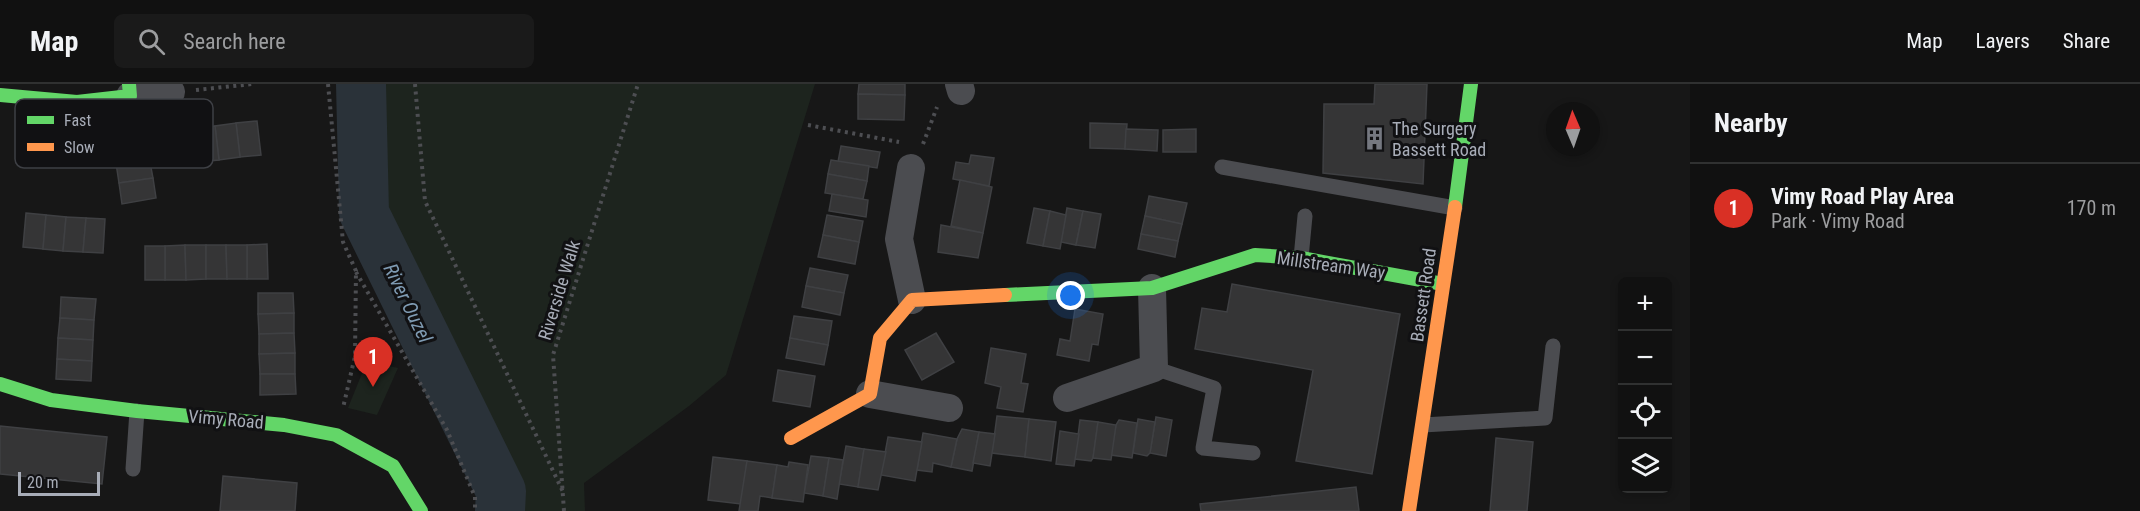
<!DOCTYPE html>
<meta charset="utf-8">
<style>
body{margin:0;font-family:"Roboto Condensed",sans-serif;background:#1a1a1a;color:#f1f3f6}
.controls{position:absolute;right:18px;bottom:18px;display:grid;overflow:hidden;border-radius:9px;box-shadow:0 3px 9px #0003}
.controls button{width:54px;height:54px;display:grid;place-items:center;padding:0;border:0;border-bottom:2px solid #303131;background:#111;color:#f1f3f6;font:30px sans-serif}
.compass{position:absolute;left:1546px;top:18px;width:54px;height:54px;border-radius:50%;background:#111;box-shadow:0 3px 9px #0003;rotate:358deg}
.scale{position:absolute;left:18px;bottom:15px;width:82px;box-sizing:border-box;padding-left:6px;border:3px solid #a8adb8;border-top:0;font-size:16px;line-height:21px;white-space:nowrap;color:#a8adb8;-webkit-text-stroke:4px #111113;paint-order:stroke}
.you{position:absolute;left:1071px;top:212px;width:21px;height:21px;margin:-15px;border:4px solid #fff;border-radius:50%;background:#1a73e8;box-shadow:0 0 0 9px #1a73e833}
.badge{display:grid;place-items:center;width:39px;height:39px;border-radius:50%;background:#d93025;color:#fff;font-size:20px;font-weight:700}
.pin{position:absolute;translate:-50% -50px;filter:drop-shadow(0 2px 3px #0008)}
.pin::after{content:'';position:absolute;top:32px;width:21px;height:18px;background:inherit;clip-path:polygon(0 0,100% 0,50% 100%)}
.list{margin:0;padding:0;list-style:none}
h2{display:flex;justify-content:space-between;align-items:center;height:78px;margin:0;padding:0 24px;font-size:26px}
h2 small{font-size:20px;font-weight:400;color:#9c9d9f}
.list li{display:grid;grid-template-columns:39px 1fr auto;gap:18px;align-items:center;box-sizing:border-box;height:90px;padding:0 24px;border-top:2px solid #303131}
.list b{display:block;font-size:22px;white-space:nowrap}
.list p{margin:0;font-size:20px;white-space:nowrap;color:#9c9d9f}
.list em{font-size:20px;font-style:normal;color:#9c9d9f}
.icon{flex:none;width:33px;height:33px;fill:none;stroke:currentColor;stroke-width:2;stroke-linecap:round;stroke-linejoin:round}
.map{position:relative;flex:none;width:1690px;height:427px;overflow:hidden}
header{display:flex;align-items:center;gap:36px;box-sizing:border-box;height:84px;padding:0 30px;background:#111;border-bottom:2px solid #303131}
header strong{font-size:28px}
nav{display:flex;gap:33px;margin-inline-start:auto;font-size:21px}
.search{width:420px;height:54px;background:#1a1a1a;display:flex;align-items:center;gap:15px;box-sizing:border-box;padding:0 21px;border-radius:9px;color:#9c9d9f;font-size:22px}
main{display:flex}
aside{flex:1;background:#111}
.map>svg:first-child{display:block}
</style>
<header>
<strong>Map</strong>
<div class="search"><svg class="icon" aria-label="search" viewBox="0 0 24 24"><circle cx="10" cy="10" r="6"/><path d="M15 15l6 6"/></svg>Search here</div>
<nav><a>Map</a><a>Layers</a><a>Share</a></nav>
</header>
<main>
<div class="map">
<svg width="1690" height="427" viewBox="0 0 1690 427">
<rect width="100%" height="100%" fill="#171717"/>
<g fill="#1d241e">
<path d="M365 0H815L726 291 689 322 584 399 585 427H504L505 406 368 129Z"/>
<path d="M367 277 398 284 377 331 348 324Z"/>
</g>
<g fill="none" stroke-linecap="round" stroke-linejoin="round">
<path stroke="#2a3239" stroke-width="50" d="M361 0 364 129 501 407 500 427"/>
</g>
<g fill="#353536" stroke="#3f4043" stroke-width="1.5">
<path d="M859 0H905V11L858 10Z"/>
<path d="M1375 0H1427L1423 100 1323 89 1324 20H1374Z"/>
<path d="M858 10 905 11 904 36 858 35Z"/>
<path d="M257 37 261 71 240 73 236 39Z"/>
<path d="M236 39 240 73 219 76 215 42Z"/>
<path d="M1090 39 1127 40 1125 65 1090 64Z"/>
<path d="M215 42 219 76 198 78 194 44Z"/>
<path d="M1126 45 1158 46 1157 67 1125 65Z"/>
<path d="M1196 45V68H1163V46Z"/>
<path d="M841 62 880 68 877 84 838 78Z"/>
<path d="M971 71 994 74 989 102 953 95 956 78 969 80Z"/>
<path d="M149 73 153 94 119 99 116 79Z"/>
<path d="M831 76 869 82 867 97 828 90Z"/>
<path d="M828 90 867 97 863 115 825 109Z"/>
<path d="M153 94 156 114 122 120 119 99Z"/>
<path d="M960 96 992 103 983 149 951 142Z"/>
<path d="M832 110 868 116 866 133 829 127Z"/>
<path d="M1149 112 1187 119 1182 140 1145 132Z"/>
<path d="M1034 124 1050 127 1043 162 1027 159Z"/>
<path d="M1067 124 1083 127 1076 161 1061 158Z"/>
<path d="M1050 127 1066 131 1060 165 1043 162Z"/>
<path d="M1083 127 1101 130 1095 164 1076 161Z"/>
<path d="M26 129 46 131 43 165 23 163Z"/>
<path d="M46 131 66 133 63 167 43 165Z"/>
<path d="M827 131 863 137 859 158 823 151Z"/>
<path d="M1145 132 1182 140 1178 157 1141 150Z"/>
<path d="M66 133 86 134 83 168 63 167Z"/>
<path d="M86 134 105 135 103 169 83 168Z"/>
<path d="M941 141 983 149 978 174 938 168Z"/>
<path d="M1141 150 1178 157 1175 173 1138 165Z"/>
<path d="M823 151 859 158 855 180 818 173Z"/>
<path d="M267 160 268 195H247V161Z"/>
<path d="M185 161 186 196H165V162Z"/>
<path d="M185 161H206V195L186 196Z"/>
<path d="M206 161H226L227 195H206Z"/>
<path d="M226 161H247V195H227Z"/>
<rect x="145" y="162" width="20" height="34"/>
<path d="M810 184 848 191 844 209 806 202Z"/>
<path d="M1232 200 1400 230 1372 390 1296 377 1313 286 1195 265 1202 224 1227 228Z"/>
<path d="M806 202 844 209 840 231 802 223Z"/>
<path d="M258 209H293L294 229 258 230Z"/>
<path d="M61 213 96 215 94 236 60 234Z"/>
<path d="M1075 225 1103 230 1098 261 1092 260 1089 277 1057 271 1060 255 1070 257Z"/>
<path d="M294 229V249L259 250 258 230Z"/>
<path d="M794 232 832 237 828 261 790 254Z"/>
<path d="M60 234 94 236 93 256 58 254Z"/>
<path d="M294 249 295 269 259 270V250Z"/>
<path d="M936 249 954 278 922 296 905 266Z"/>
<path d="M58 254 93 256 92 277 57 275Z"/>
<path d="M790 254 828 261 824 281 786 274Z"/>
<path d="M991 264 1026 270 1021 299 1028 300 1023 328 997 324 1001 303 985 299Z"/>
<path d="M295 269V290H260L259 270Z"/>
<path d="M57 275 92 277 91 297 56 295Z"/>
<path d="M778 286 815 292 810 323 773 317Z"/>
<path d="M260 290H295L296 310 260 311Z"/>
<path d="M997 332 1029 335 1025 373 992 369Z"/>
<path d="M1156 333 1172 336 1166 372 1150 369Z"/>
<path d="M1029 335 1056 338 1051 377 1025 373Z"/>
<path d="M1138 335 1155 338 1150 369 1147 372 1133 369Z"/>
<path d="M1080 336 1098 338 1093 374 1091 377 1075 375Z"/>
<path d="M1119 336 1137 339 1132 374 1111 371 1116 341Z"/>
<path d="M1098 338 1116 341 1111 376 1093 374Z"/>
<path d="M0 342 107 353 102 400 0 390Z"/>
<path d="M962 345 979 348 972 387 951 383 957 355Z"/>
<path d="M1060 347 1079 350 1074 382 1056 380Z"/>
<path d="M979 348 995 350 990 382 973 379Z"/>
<path d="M923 349 957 355 951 383 933 379 932 388 917 386Z"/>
<path d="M888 353 922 358 915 397 881 391Z"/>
<path d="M1496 354 1533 358 1527 427H1490Z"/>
<path d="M846 362 864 365 858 403 839 400Z"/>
<path d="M864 365 886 368 878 406 858 403Z"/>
<path d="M811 372 829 374 823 412 804 409Z"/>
<path d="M713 373 747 377 741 420 708 416Z"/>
<path d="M829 374 843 376 837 415 823 412Z"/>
<path d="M747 377 777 381 772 414 760 412 758 427H739Z"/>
<path d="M789 378 808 381 803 418 772 414 777 381 788 383Z"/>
<path d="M223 392 297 399 295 427H220Z"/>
<path d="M1356 403 1359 427H1201L1200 420Z"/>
</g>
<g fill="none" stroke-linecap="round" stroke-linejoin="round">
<g stroke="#4d4e52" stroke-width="4" stroke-dasharray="3 4.5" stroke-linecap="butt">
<path d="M328 0 343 158 356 187 355 272 343 324"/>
<path d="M415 0 425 117 564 410"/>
<path d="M196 6 252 0"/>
<path d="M808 41 899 58"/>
<path d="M923 60 937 23"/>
<path d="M356 188 447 346 475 413V427"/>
<path d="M564 427 553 271 638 0"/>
</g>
<g stroke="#4b4c50" stroke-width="15">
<path d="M1222 83 1455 124"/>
<path d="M1301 174 1305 132"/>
<path d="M1154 284 1214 304 1203 364 1253 369"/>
<path d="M1423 341 1545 334 1553 262"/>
<path d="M133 385 137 327"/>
</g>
<g stroke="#4b4c50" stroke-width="28">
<path d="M959 0 961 7"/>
<path d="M130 12 171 8"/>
<path d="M911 84 899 155 912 216"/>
<path d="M870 310 949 324"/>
<path d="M1067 314 1154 284 1152 204"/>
</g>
<g stroke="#63d668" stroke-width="14">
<path d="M0 11 77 18 130 12 129 0"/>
<path d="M1455 123 1471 0"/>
<path d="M1005 211 1152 204 1255 171 1301 174 1443 200"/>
<path d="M0 300 51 316 137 327 284 341 336 351 393 382 421 427"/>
</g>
<g stroke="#ff974d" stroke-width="14">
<path d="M791 354 870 310 880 254 912 216 1005 211"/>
<path d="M1409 427 1455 123"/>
</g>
</g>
<defs>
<symbol id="building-bare" viewBox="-9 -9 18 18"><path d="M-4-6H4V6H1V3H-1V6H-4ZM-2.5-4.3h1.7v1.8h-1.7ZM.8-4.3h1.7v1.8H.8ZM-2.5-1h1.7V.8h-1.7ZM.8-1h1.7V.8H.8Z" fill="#757880" stroke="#111113" stroke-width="2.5" paint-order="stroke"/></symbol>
</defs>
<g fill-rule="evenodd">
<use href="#building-bare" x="1358" y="38" width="33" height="33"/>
</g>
<g text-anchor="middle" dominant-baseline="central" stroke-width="6" stroke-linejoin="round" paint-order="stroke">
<g font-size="18" fill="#a8adb8" stroke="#111113" text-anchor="start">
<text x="1392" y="44">The Surgery<tspan x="1392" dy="21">Bassett Road</tspan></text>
</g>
<g font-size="18" fill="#a8adb8" stroke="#111113">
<text transform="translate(1331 181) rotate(8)">Millstream Way</text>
<text transform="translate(559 206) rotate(-73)">Riverside Walk</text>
<text transform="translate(1423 211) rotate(-82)">Bassett Road</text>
<text transform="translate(226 335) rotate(5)">Vimy Road</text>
</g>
<g font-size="20" font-style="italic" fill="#7f9bb3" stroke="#111113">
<text transform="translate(408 219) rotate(64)">River Ouzel</text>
</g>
</g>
<rect x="15" y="15" width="198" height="69" rx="9" fill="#111113" stroke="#3e4045" stroke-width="1.5"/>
<rect x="27" y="32" width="27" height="8" fill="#63d668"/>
<rect x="27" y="59" width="27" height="8" fill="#ff974d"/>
<g font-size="16" fill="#a8adb8">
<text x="64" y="42">Fast</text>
<text x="64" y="69">Slow</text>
</g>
</svg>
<div class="controls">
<button>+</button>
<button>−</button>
<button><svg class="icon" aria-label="locate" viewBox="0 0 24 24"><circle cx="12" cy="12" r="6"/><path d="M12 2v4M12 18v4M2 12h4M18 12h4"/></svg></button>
<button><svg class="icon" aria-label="layers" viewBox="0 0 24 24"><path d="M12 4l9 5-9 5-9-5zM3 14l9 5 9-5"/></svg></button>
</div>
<svg class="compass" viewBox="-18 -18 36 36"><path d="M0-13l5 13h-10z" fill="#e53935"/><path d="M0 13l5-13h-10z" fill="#9c9d9f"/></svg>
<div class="scale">20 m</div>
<div class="you"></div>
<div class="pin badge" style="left:373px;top:303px">1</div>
</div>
<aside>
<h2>Nearby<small></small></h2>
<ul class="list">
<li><span class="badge">1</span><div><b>Vimy Road Play Area</b><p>Park · Vimy Road</p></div><em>170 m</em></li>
</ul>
</aside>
</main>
